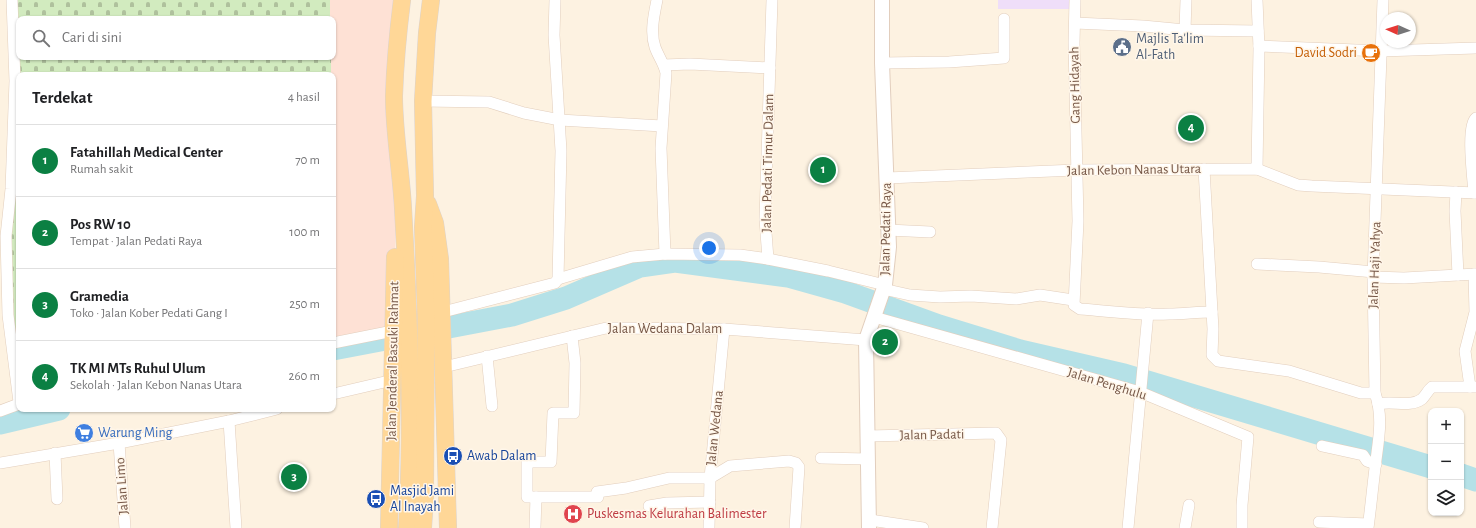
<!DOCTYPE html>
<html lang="id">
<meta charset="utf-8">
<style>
body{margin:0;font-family:"Alegreya Sans",sans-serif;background:#f2f2f2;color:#202124}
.controls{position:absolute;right:12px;bottom:12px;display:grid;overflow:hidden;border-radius:8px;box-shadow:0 1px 3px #0004}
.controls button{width:36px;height:36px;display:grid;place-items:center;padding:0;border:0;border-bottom:1px solid #e0e0e0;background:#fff;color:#202124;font:20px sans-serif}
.compass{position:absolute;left:1380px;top:12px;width:36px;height:36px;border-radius:50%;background:#fff;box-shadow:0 1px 3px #0004;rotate:273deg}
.you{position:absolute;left:709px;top:248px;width:14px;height:14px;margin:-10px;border:3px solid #fff;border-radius:50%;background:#1a73e8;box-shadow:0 0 0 6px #1a73e833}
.badge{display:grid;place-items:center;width:26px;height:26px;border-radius:50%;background:#0b8043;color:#fff;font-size:13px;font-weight:700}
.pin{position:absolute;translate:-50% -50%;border:2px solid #fff;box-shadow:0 1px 4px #0006}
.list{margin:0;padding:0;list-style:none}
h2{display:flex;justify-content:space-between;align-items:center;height:52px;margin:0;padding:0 16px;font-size:17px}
h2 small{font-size:13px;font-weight:400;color:#757577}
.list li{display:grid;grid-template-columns:26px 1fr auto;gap:12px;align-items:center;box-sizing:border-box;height:72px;padding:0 16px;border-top:1px solid #e0e0e0}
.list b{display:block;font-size:15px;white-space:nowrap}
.list p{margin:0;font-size:13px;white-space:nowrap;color:#757577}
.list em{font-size:13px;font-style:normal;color:#757577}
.icon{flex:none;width:22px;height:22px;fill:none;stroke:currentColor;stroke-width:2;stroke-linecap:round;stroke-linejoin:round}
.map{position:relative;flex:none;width:1476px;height:528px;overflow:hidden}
.search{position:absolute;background:#fff;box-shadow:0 1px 3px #0004;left:16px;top:16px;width:320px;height:44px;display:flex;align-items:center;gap:10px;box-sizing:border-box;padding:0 14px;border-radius:8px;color:#757577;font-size:15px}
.panel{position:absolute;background:#fff;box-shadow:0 1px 3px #0004;left:16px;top:72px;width:320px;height:340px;border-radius:8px}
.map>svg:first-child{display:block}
</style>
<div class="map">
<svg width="1476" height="528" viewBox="0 0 1476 528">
<defs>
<pattern id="cemetery-stones" width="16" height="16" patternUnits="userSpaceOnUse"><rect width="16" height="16" fill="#d2ebbf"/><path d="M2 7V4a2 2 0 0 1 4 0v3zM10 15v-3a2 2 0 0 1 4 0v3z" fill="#afc19d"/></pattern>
</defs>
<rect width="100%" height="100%" fill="#fdf2e1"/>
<path fill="#fee1d5" d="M330 0H402L393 331 333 343V75H331V57H333V19H330Z"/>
<rect fill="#efdef9" x="998" y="0" width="75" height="9"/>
<path fill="url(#cemetery-stones)" d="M12 0H330V19H19V57H331V75H19V403L8 315Z"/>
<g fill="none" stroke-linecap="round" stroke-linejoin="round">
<g stroke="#b5e1e7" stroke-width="23">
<path d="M333 349 512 315 566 298 640 266 675 261 788 276 845 292 939 326 1020 351 1124 375 1431 467"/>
<path d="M0 423 59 409"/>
<path d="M1461 475 1476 480"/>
</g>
<defs>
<g id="minor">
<path d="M12 0 15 81 11 189 6 236 8 315 19 402"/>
<path d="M657 0C654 15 650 32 655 47 658 56 664 63 666 73L661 148 665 254"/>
<path d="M1075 0 1074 43 1078 221 1074 305 1080 309C1109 311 1140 316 1169 314 1183 314 1197 312 1212 312"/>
<path d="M1257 0 1259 48 1257 169"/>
<path d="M1075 23 1143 26 1185 30 1258 31"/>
<path d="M1185 30 1186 0"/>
<path d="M1259 46 1381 51 1476 48"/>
<path d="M882 63 949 62 1004 58V19"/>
<path d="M664 65 690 64 770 68"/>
<path d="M423 101 489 102 524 113 560 120 662 126"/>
<path d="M1204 169 1213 329 1212 355 1218 361 1289 371 1361 393H1375"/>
<path d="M887 178 1076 170 1257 169 1298 185 1312 186 1476 193"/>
<path d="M1456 192 1455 211 1458 275"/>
<path d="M1474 193C1473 179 1466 125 1476 118"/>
<path d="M888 230 930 232"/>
<path d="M768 259 765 219 772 0"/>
<path d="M1257 264 1319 267 1374 272"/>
<path d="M1373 277 1404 278 1476 274"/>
<path d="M558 279 632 257 665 254 740 255 768 259 828 271 885 285"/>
<path d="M883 289 910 295 940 297 971 296 1016 299 1040 295 1073 300"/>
<path d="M443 312 555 283 558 279 561 151 554 35 555 0"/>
<path d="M874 317 1140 392 1248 437 1242 505V528"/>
<path d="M333 343 393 331"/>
<path d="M487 356 492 406"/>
<path d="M444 367 606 328 724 329 866 340"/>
<path d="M1470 387 1465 351 1475 312 1474 274"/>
<path d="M333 394 393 380"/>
<path d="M1378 404C1392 400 1410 408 1422 399 1426 395 1428 390 1432 387H1476"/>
<path d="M0 411 19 404"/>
<path d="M229 421 236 528"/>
<path d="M868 436 996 433 1001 440 992 528"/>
<path d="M119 443 125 528"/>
<path d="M1322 446 1363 455 1367 461 1376 464"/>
<path d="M55 453 57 499"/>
<path d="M821 458 868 459"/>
<path d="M0 463 119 443 229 421 277 409"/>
<path d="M536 497H598L597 492 626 488 669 478H710L730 466 789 461 796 463 799 467 795 528"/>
<path d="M649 506 667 503 710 502"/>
<path d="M870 520 923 528"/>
<path d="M1319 522 1368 524"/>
<path d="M535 528 536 497H527V462H551L553 413H574L575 363 572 336"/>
<path d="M709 528 710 478 724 329"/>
<path d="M1128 528 1148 313"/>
<path d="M1185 528 1189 505"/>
<path d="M1368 528C1371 506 1373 483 1376 460 1379 437 1383 416 1375 393L1373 277 1383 0"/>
</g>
<path id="tertiary" d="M869 528 866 340 885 285 889 247 882 63V0"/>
<g id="primary">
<path d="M402 0C398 32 395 64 394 96 394 133 401 171 403 208 409 314 413 422 407 528"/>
<path d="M428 204 435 223 440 259 448 528"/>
<path d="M389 528 395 257"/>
<path d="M423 528 425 496 426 317 423 227 425 196 423 101 427 33 431 0"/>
</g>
</defs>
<use href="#minor" stroke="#e2cebd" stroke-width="12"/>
<use href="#tertiary" stroke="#e2cebd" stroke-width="16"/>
<use href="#primary" stroke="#dbd3cf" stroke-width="18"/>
<use href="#minor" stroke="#fff" stroke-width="11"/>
<use href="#tertiary" stroke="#fff" stroke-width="14"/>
<use href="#primary" stroke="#ffd797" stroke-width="17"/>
</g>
<defs>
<symbol id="civic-disc" viewBox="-11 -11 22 22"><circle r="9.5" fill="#5c6f8a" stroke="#fff6e9"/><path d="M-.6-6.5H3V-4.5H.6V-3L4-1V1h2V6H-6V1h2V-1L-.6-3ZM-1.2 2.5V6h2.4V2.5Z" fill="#fff"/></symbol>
<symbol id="cafe-disc" viewBox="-11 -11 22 22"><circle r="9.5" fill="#e8710a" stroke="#fff6e9"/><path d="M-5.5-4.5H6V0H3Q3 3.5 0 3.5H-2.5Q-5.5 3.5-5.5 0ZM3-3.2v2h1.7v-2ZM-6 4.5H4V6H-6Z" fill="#fff"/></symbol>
<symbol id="supermarket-disc" viewBox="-11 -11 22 22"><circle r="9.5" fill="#3f7fe0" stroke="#fff6e9"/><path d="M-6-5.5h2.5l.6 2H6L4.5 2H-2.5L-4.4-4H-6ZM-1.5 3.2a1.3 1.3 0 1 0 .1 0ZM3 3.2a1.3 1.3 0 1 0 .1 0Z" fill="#fff"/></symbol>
<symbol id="bus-disc" viewBox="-11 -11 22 22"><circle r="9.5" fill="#1a4fb4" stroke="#fff6e9"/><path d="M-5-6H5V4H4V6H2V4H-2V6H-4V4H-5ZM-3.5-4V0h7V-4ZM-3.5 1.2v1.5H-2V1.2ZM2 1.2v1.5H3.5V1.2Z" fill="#fff"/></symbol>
<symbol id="hospital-disc" viewBox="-11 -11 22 22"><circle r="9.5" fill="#e0444e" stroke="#fff6e9"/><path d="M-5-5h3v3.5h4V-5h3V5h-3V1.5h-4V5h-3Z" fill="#fff"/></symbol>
</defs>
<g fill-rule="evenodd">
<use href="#civic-disc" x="1111" y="36" width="22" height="22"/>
<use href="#cafe-disc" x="1360" y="42" width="22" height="22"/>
<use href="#supermarket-disc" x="73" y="422" width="22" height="22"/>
<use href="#bus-disc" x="442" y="445" width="22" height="22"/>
<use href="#bus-disc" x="365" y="488" width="22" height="22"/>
<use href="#hospital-disc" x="562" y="503" width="22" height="22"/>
</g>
<g text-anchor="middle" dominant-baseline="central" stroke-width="3" stroke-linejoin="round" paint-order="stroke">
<g font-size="14" fill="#4e5e75" stroke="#fff6e9" text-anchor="start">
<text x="1136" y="39">Majlis Ta'lim<tspan x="1136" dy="16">Al-Fath</tspan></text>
</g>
<g font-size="14" fill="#c56008" stroke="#fff6e9" text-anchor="end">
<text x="1357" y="53">David Sodri</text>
</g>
<g font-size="14" fill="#765747" stroke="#fff6e9">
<text transform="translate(1075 85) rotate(-91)">Gang Hidayah</text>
<text transform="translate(768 163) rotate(-89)">Jalan Pedati Timur Dalam</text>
<text transform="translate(1134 170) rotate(-1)">Jalan Kebon Nanas Utara</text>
<text transform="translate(886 229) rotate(-89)">Jalan Pedati Raya</text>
<text transform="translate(1375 265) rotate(-88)">Jalan Haji Yahya</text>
<text x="665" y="329">Jalan Wedana Dalam</text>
<text transform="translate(393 361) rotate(-89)">Jalan Jenderal Basuki Rahmat</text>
<text transform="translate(1107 384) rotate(17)">Jalan Penghulu</text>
<text transform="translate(715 428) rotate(-84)">Jalan Wedana</text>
<text transform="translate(932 435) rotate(-1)">Jalan Padati</text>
<text transform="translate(122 486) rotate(-94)">Jalan Limo</text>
</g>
<g font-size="14" fill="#366cbe" stroke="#fff6e9" text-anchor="start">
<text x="98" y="433">Warung Ming</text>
</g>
<g font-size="14" fill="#164399" stroke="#fff6e9" text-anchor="start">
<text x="467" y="456">Awab Dalam</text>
<text x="390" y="491">Masjid Jami<tspan x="390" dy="16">Al Inayah</tspan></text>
</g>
<g font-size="14" fill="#be3a42" stroke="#fff6e9" text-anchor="start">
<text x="587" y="514">Puskesmas Kelurahan Balimester</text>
</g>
</g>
</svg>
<div class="controls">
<button>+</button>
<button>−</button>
<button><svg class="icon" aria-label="layers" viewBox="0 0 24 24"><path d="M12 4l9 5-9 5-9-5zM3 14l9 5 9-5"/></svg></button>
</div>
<svg class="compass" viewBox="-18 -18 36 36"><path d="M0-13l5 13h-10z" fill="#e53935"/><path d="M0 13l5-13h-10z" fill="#757577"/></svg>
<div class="you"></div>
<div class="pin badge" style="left:823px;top:170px">1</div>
<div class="pin badge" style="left:885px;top:342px">2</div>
<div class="pin badge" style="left:294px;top:477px">3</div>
<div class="pin badge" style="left:1191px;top:128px">4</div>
<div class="search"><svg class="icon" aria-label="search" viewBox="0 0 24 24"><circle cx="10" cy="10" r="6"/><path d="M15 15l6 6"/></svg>Cari di sini</div>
<section class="panel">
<h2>Terdekat<small>4 hasil</small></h2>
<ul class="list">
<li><span class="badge">1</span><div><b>Fatahillah Medical Center</b><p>Rumah sakit</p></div><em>70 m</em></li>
<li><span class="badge">2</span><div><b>Pos RW 10</b><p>Tempat · Jalan Pedati Raya</p></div><em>100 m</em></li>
<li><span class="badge">3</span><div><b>Gramedia</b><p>Toko · Jalan Kober Pedati Gang I</p></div><em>250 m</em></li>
<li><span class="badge">4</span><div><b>TK MI MTs Ruhul Ulum</b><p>Sekolah · Jalan Kebon Nanas Utara</p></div><em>260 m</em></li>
</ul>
</section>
</div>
